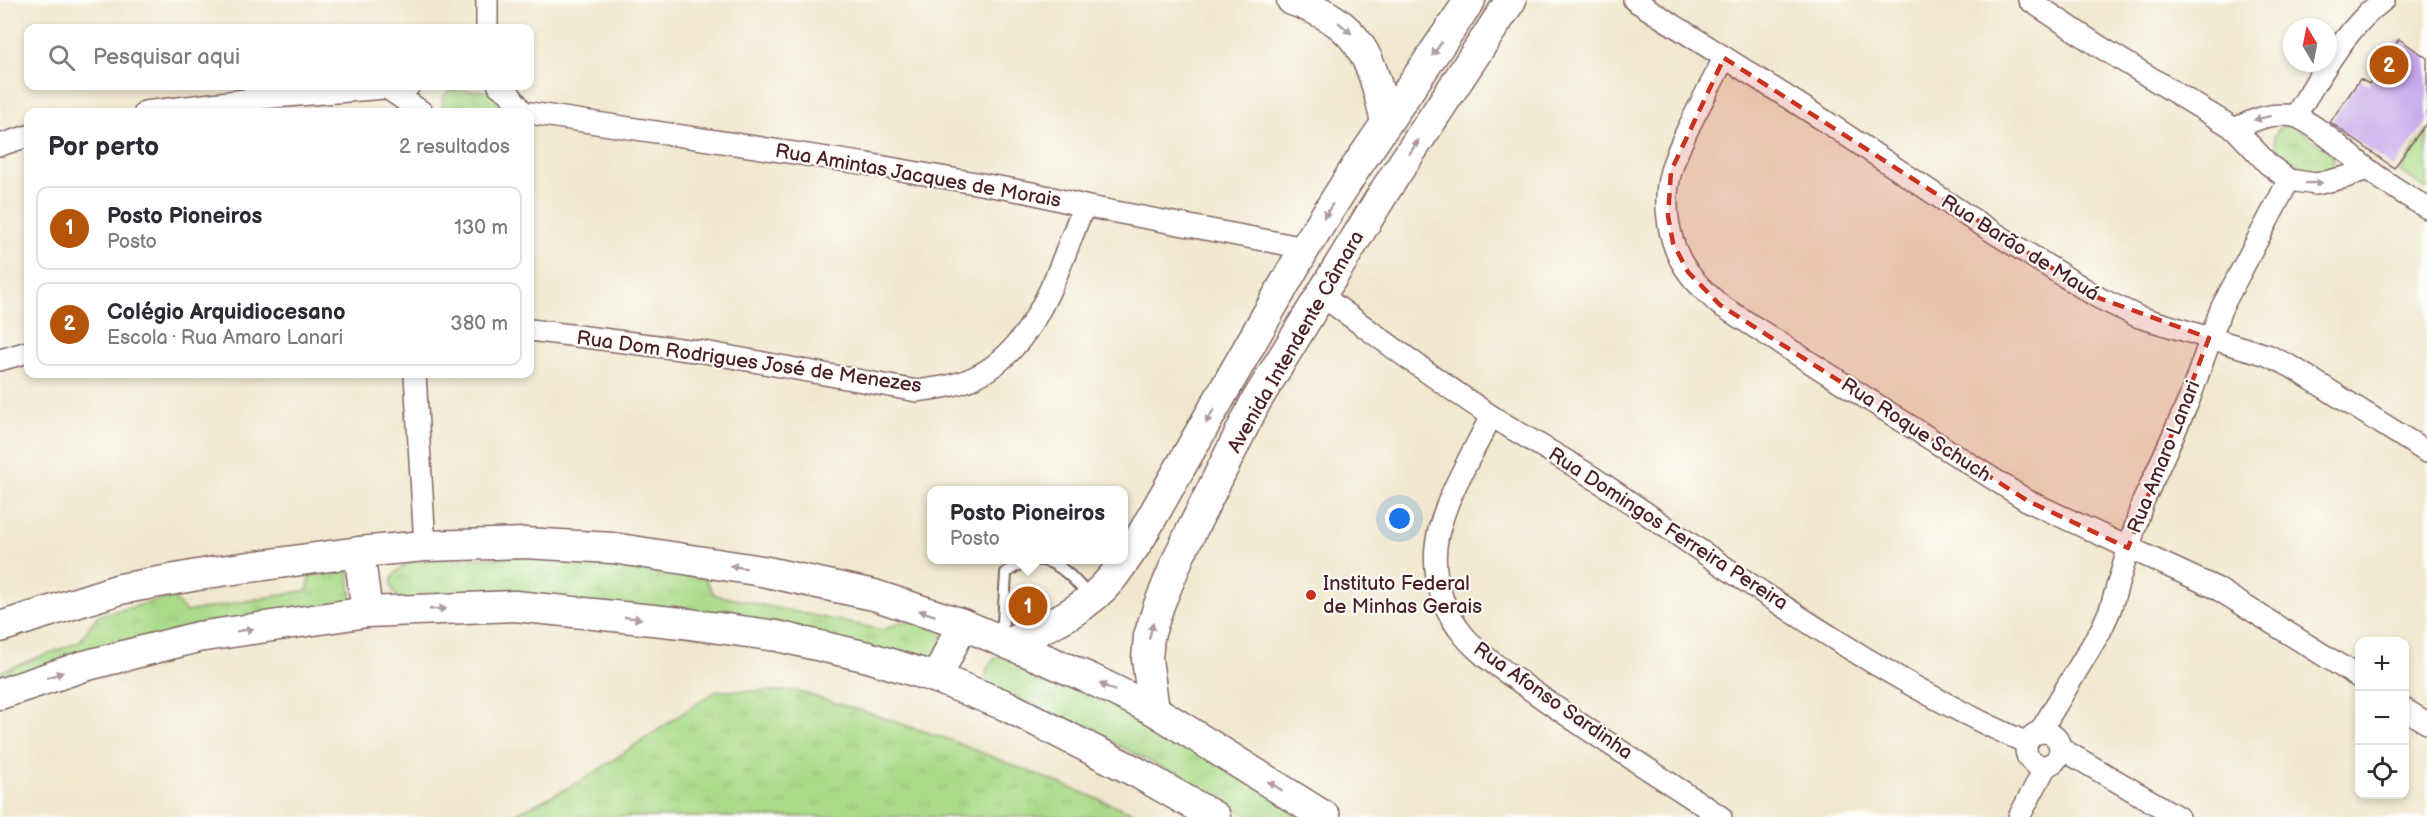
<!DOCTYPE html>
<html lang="pt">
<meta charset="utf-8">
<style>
body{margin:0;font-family:"Balsamiq Sans",sans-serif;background:#f7f7f7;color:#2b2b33}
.controls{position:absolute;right:18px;bottom:18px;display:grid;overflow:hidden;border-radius:12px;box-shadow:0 3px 9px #0003}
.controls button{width:54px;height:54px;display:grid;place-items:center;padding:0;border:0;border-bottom:2px solid #e1e1e2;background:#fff;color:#2b2b33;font:30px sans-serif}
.compass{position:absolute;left:2283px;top:18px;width:54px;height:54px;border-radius:50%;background:#fff;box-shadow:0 3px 9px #0003;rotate:350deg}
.you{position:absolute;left:1400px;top:519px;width:21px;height:21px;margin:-15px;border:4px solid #fff;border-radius:50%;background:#1a73e8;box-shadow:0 0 0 9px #1a73e833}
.badge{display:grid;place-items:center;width:39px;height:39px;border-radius:50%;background:#b45309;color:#fff;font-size:20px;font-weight:700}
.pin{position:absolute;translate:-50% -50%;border:3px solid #fff;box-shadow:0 2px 6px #0006}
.popup{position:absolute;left:927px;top:486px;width:201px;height:78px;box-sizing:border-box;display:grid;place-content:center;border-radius:12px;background:#fff;filter:drop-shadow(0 2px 4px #0005);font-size:20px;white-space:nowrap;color:#7c7c81}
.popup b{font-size:22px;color:#2b2b33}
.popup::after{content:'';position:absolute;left:50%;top:100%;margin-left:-12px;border:12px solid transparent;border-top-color:#fff}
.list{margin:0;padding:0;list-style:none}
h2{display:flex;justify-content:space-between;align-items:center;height:78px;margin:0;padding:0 24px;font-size:26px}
h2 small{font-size:20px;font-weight:400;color:#7c7c81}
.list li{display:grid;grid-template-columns:39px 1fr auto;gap:18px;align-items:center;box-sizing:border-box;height:84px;margin:0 12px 12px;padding:0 12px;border:2px solid #e1e1e2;border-radius:12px}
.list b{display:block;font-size:22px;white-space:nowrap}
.list p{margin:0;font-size:20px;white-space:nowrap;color:#7c7c81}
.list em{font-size:20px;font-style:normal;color:#7c7c81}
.icon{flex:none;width:33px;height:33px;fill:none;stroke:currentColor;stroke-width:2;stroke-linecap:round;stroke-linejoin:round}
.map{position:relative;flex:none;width:2427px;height:817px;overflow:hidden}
.search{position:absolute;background:#fff;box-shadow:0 3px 9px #0003;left:24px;top:24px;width:510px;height:66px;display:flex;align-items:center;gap:15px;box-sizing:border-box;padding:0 21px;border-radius:12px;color:#7c7c81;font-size:22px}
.panel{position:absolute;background:#fff;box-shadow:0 3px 9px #0003;left:24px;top:108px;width:510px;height:270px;border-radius:12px}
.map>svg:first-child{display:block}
</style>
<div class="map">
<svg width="2427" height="817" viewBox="0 0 2427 817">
<defs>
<pattern id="grass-tufts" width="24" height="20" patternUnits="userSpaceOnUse" patternTransform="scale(1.5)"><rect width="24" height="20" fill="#abdb89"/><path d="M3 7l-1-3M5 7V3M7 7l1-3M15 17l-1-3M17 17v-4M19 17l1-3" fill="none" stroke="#95bc76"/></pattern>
</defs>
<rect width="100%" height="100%" fill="#fdfcf7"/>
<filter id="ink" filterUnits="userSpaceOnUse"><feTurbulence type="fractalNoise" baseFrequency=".0167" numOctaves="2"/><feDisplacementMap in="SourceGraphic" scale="12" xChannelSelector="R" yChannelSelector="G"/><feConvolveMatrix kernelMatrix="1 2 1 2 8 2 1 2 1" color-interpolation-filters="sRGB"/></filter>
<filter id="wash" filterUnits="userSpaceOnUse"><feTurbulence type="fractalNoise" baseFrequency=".008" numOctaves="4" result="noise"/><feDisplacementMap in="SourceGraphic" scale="24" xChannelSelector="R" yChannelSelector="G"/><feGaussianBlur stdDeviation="1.35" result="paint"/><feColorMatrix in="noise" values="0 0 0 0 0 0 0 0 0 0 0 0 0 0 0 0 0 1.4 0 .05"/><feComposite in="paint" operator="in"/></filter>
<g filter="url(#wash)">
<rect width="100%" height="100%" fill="#f0e8ce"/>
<g fill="url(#grass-tufts)" stroke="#7a7d5a" stroke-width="1.5">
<path d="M448 90 507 91 512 112H444L442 100Z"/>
<path d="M2288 125H2292L2330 152 2334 160C2332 194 2289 157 2276 149L2274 136 2279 128Z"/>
<path d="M512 557 614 562 704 578 715 595 883 630 908 619 941 632 945 637 933 664 401 599C379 583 398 567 416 560Z"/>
<path d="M348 570 352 601 0 690V672L79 642 97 616 172 597 186 612 308 590 310 574Z"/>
<path d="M1000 656 1092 691 1311 817H1250L1169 771 1074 723 991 687C982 675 986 662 1000 656Z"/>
<path d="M716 691H796L872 714 950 740 1144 817H509L580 782Z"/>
</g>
<path fill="#abdb89" stroke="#7a7d5a" stroke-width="1.5" d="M2427 130V189L2400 171Z"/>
<g id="blocks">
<path fill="#c4a7eb" d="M2399 39 2427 58V122L2394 168 2330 122 2360 79 2369 84Z"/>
</g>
</g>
<g filter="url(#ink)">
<use href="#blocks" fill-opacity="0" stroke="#846564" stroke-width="1.5"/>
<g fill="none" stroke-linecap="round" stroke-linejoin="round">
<defs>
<path id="lane" d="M1002 639 1006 573C1043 543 1065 569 1089 596"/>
<g id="street">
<path d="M487 0V28"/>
<path d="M1634 0 1825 121 1969 217 2099 298 2139 317 2267 355 2292 367 2427 452"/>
<path d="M2029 0 2097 45 2235 129 2268 164 2289 180 2316 184 2346 177 2366 169"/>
<path d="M1724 58C1708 92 1681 136 1671 171 1662 203 1668 245 1688 272 1697 285 1709 295 1720 305L2028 501 2216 588 2360 678"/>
<path d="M499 86 508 92 523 112"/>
<path d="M387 88 422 112"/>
<path d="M145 112 262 98 409 86"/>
<path d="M530 113 867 164 1032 193 1084 206 1305 248"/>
<path d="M2295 116C2320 77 2345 28 2384 0"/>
<path d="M2235 129C2253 120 2271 112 2293 116 2312 120 2348 154 2365 167 2384 182 2406 195 2427 208"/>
<path d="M0 145 28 136"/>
<path d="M1322 296C1378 336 1434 379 1493 417 1531 441 1571 462 1609 488 1743 579 1877 677 2027 743"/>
<path d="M530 330 704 352 917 391C937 388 957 386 975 377 1038 347 1059 265 1084 206"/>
<path d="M0 360 28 352"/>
<path d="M415 374 425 546"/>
<path d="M1491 416C1473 454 1441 503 1436 546 1433 574 1441 605 1458 628 1476 654 1505 671 1531 690 1592 734 1658 775 1721 817"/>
<path d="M2404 709 2427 723"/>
<circle cx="2043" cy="749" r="17"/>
<path d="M2040 732 2101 630 2110 610 2142 504 2189 400 2221 309 2289 180"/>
<path d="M2060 748 2178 817"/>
<path d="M2019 817 2046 766"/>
</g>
<g id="secondary">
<path d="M1292 0C1361 24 1371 56 1386 122"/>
<path d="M359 552 367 612"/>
<path d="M0 627 120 589 220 571 359 552 425 546 525 543 613 548 762 571 874 595 962 624 1091 679 1154 710 1325 817"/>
<path d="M1010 643C1047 626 1085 611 1112 578 1121 566 1130 553 1139 540L1305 248 1355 169 1470 0"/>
<path d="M937 678 962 624"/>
<path d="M0 694 84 666 198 637 367 612 515 606 682 623 777 636 868 657 937 678 1007 706 1138 773 1215 817"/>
<path d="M1154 710 1147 659 1149 636 1159 605 1180 554 1255 403 1386 189 1511 0"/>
</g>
</defs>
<use href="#lane" stroke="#846564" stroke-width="14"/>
<use href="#street" stroke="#846564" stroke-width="24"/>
<use href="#secondary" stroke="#846564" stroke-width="33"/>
<use href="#lane" stroke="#fff" stroke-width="10"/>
<use href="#street" stroke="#fff" stroke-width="21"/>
<use href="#secondary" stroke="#fff" stroke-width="30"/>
</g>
<defs><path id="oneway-solid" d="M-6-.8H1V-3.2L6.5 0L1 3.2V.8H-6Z" transform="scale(1.5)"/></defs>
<g fill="#ae9aa0">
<use href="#oneway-solid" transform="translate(1345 28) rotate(41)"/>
<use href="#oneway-solid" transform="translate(1437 49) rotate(125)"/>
<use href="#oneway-solid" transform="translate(2262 118) rotate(166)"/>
<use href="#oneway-solid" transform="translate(1414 147) rotate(-57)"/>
<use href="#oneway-solid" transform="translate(2314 183) rotate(-1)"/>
<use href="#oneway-solid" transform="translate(1328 211) rotate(122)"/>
<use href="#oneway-solid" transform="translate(1210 416) rotate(120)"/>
<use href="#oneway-solid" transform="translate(738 567) rotate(-171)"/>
<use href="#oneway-solid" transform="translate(438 609) rotate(-2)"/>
<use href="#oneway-solid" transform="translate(927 613) rotate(-162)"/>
<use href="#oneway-solid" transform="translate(633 618) rotate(6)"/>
<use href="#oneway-solid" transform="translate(245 630) rotate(-9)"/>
<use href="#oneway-solid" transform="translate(1151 631) rotate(-76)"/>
<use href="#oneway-solid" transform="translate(55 675) rotate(-19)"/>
<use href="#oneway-solid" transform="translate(1107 687) rotate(-154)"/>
<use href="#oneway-solid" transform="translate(1275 786) rotate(-148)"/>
</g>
</g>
<path fill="#c8321e" fill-opacity="0.2" stroke="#c8321e" stroke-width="4.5" stroke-dasharray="12 8" stroke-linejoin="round" d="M1724 58 2099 298 2209 338 2128 548 2028 501 1720 305 1688 272 1673 243 1668 216 1671 171Z"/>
<circle fill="#c8321e" stroke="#fdfcf7" stroke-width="2" cx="1311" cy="595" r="6"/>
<g text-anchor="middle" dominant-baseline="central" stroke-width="4.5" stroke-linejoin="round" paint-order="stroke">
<g font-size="20" fill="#4a1f2b" stroke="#fdfcf7">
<text transform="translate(918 176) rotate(10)">Rua Amintas Jacques de Morais</text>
<text transform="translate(2020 248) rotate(32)">Rua Barão de Mauá</text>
<text transform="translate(1296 342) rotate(-60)">Avenida Intendente Câmara</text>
<text transform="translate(749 362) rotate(8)">Rua Dom Rodrigues José de Menezes</text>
<text transform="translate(1916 430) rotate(33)">Rua Roque Schuch</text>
<text transform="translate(2164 457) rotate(-68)">Rua Amaro Lanari</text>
<text transform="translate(1668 529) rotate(33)">Rua Domingos Ferreira Pereira</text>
<text transform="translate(1553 701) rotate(35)">Rua Afonso Sardinha</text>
</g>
<g font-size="20" fill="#4a1f2b" stroke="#fdfcf7" text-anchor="start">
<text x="1323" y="584">Instituto Federal<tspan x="1323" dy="23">de Minhas Gerais</tspan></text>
</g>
</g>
</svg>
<div class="controls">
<button>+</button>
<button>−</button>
<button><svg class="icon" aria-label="locate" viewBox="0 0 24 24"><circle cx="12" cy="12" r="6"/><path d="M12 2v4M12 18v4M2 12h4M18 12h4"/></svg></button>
</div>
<svg class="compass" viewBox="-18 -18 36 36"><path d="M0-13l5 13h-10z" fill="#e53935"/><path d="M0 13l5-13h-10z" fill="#7c7c81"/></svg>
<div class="you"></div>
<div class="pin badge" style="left:1028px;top:606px">1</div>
<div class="popup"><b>Posto Pioneiros</b>Posto</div>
<div class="pin badge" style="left:2389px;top:65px">2</div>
<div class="search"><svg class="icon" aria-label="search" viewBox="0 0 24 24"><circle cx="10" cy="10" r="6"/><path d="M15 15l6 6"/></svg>Pesquisar aqui</div>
<section class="panel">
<h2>Por perto<small>2 resultados</small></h2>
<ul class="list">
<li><span class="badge">1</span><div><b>Posto Pioneiros</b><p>Posto</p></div><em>130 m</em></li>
<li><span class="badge">2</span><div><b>Colégio Arquidiocesano</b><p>Escola · Rua Amaro Lanari</p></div><em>380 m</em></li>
</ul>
</section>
</div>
